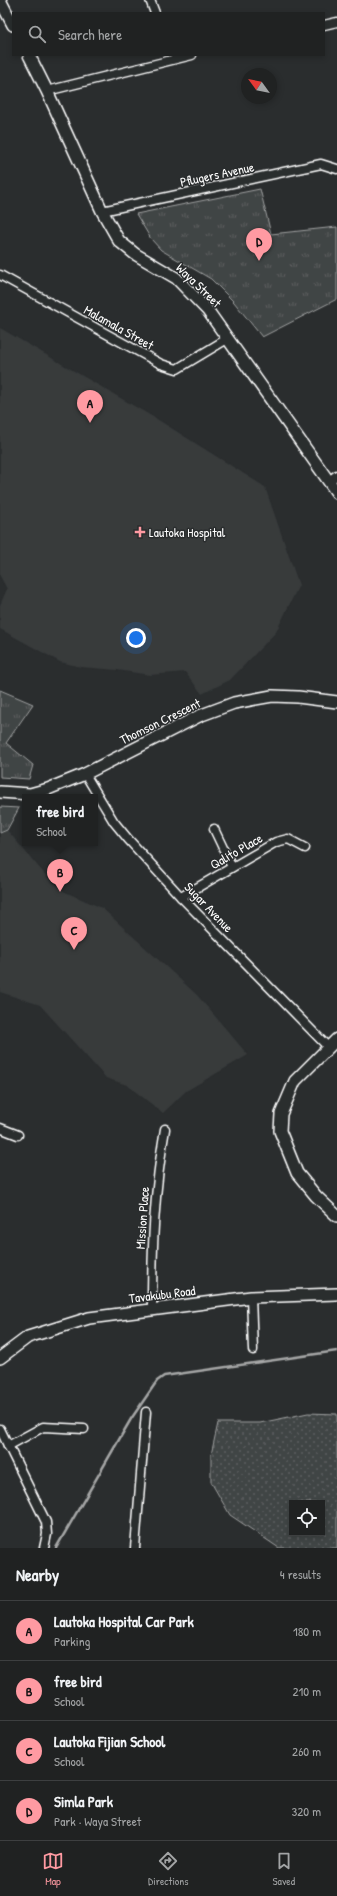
<!DOCTYPE html>
<meta charset="utf-8">
<style>
body{margin:0;font-family:"Patrick Hand",sans-serif;background:#282a2a;color:#f1f3f6}
.controls{position:absolute;right:12px;bottom:12px;display:grid;overflow:hidden;border-radius:0px;box-shadow:0 2px 6px #0003}
.controls button{width:36px;height:36px;display:grid;place-items:center;padding:0;border:0;border-bottom:1px solid #3d3f40;background:#202222;color:#f1f3f6;font:20px sans-serif}
.compass{position:absolute;left:241px;top:68px;width:36px;height:36px;border-radius:50%;background:#202222;box-shadow:0 2px 6px #0003;rotate:303deg}
.you{position:absolute;left:136px;top:638px;width:14px;height:14px;margin:-10px;border:3px solid #fff;border-radius:50%;background:#1a73e8;box-shadow:0 0 0 6px #1a73e833}
.badge{display:grid;place-items:center;width:26px;height:26px;border-radius:50%;background:#ff9aa2;color:#111;font-size:13px;font-weight:700}
.pin{position:absolute;translate:-50% -33px;filter:drop-shadow(0 1px 2px #0008)}
.pin::after{content:'';position:absolute;top:21px;width:14px;height:12px;background:inherit;clip-path:polygon(0 0,100% 0,50% 100%)}
.popup{position:absolute;left:22px;top:794px;width:76px;height:52px;box-sizing:border-box;display:grid;place-content:center;border-radius:0px;background:#202222;filter:drop-shadow(0 1px 3px #0005);font-size:13px;white-space:nowrap;color:#a2a4a5}
.popup b{font-size:15px;color:#f1f3f6}
.popup::after{content:'';position:absolute;left:50%;top:100%;margin-left:-8px;border:8px solid transparent;border-top-color:#202222}
.list{margin:0;padding:0;list-style:none}
h2{display:flex;justify-content:space-between;align-items:center;height:52px;margin:0;padding:0 16px;font-size:17px}
h2 small{font-size:13px;font-weight:400;color:#a2a4a5}
.list li{display:grid;grid-template-columns:26px 1fr auto;gap:12px;align-items:center;box-sizing:border-box;height:60px;padding:0 16px;border-top:1px solid #3d3f40}
.list b{display:block;font-size:15px;white-space:nowrap}
.list p{margin:0;font-size:13px;white-space:nowrap;color:#a2a4a5}
.list em{font-size:13px;font-style:normal;color:#a2a4a5}
.icon{flex:none;width:22px;height:22px;fill:none;stroke:currentColor;stroke-width:2;stroke-linecap:round;stroke-linejoin:round}
.map{position:relative;flex:none;width:337px;height:1548px;overflow:hidden}
.search{position:absolute;background:#202222;box-shadow:0 2px 6px #0003;left:12px;right:12px;top:12px;height:44px;display:flex;align-items:center;gap:10px;box-sizing:border-box;padding:0 14px;border-radius:0px;color:#a2a4a5;font-size:15px}
.sheet{height:292px;background:#202222}
nav{display:flex;justify-content:space-around;align-items:center;box-sizing:border-box;height:56px;border-top:1px solid #3d3f40;background:#202222;font-size:11px;color:#a2a4a5}
nav a{display:grid;justify-items:center;gap:2px}
nav .on{color:#ff9aa2}
.map>svg:first-child{display:block}
</style>
<div class="map">
<svg width="337" height="1548" viewBox="0 0 337 1548">
<defs>
<pattern id="grass-dots" width="8" height="8" patternUnits="userSpaceOnUse"><rect width="8" height="8" fill="#414445"/><path d="M2 2h.1M6 6h.1" fill="none" stroke="#5e6061" stroke-width="1.8" stroke-linecap="round"/></pattern>
<pattern id="park-tufts" width="24" height="20" patternUnits="userSpaceOnUse"><rect width="24" height="20" fill="#414445"/><path d="M3 7l-1-3M5 7V3M7 7l1-3M15 17l-1-3M17 17v-4M19 17l1-3" fill="none" stroke="#5e6061"/></pattern>
</defs>
<rect width="100%" height="100%" fill="#2a2d2e"/>
<filter id="ink" filterUnits="userSpaceOnUse"><feTurbulence type="fractalNoise" baseFrequency=".025" numOctaves="2"/><feDisplacementMap in="SourceGraphic" scale="8" xChannelSelector="R" yChannelSelector="G"/><feConvolveMatrix kernelMatrix="1 2 1 2 8 2 1 2 1" color-interpolation-filters="sRGB"/></filter>
<g filter="url(#ink)">
<g fill="#373a3b">
<path d="M0 328 160 421 265 487 299 585 276 632 230 680 202 694 185 672 150 675 117 670 81 667 60 662 0 629V605L7 589 0 576Z"/>
<path d="M7 830 48 878 65 892 102 908 197 995 248 1055 186 1091 163 1113 127 1085 106 1078 40 1005 0 992V833Z"/>
</g>
<path fill="url(#grass-dots)" stroke="#a0a2a2" fill-rule="evenodd" d="M308 1413 337 1414V1548H279L230 1515 211 1482V1455L218 1423H260ZM292 1503H322V1533H292Z"/>
<g fill="url(#park-tufts)" stroke="#a0a2a2">
<path d="M260 189 271 234 337 227V299L262 337 234 302 211 279 161 250 151 239 136 214Z"/>
<path d="M0 690 33 704 6 743 33 765 29 779 0 777Z"/>
<path d="M0 807 19 808 7 830 0 833Z"/>
</g>
<g fill="none" stroke-linecap="round" stroke-linejoin="round">
<path stroke="#a6a7a7" stroke-width="2.5" d="M56 1548 131 1419 157 1381 164 1376 337 1351"/>
<defs>
<g id="minor">
<path d="M150 0 155 13"/>
<path d="M324 25 337 22"/>
<path d="M47 91 192 55"/>
<path d="M102 211 321 164 337 169"/>
<path d="M0 275 161 364 177 369 227 339"/>
<path d="M329 481 337 475"/>
<path d="M85 774 114 822 128 839 181 897 328 1047"/>
<path d="M214 829 232 867"/>
<path d="M181 897 276 842 288 839 305 848"/>
<path d="M0 1128 18 1135"/>
<path d="M251 1297 253 1350"/>
<path d="M152 1309C152 1246 154 1191 165 1129"/>
<path d="M0 1429 46 1522 47 1534 44 1548"/>
<path d="M8 1446 43 1427 84 1429"/>
<path d="M135 1548 146 1412"/>
</g>
<g id="secondary">
<path d="M0 0 13 25"/>
<path d="M29 55 47 91 102 211 119 241 135 254 176 278 208 311 337 493"/>
<path d="M0 792 30 794 48 789 85 774 199 716 234 703 272 696 298 697 337 702"/>
<path d="M337 1039 295 1081 281 1114 280 1131 297 1173 316 1196 337 1216"/>
<path d="M0 1358 28 1337 89 1318 251 1297 337 1294"/>
</g>
</defs>
<use href="#minor" stroke="#fff" stroke-width="11"/>
<use href="#secondary" stroke="#fff" stroke-width="14"/>
<use href="#minor" stroke="#2a2d2e" stroke-width="8"/>
<use href="#secondary" stroke="#2a2d2e" stroke-width="11"/>
</g>
</g>
<path fill="#ff9aa2" stroke="#2a2d2e" stroke-width="1.5" d="M138 526h4v4h4v4h-4v4h-4v-4h-4v-4h4z"/>
<g text-anchor="middle" dominant-baseline="central" stroke-width="3" stroke-linejoin="round" paint-order="stroke">
<g font-size="13" fill="#fff" stroke="#2a2d2e">
<text transform="translate(217 174) rotate(-12)">Pflugers Avenue</text>
<text transform="translate(199 285) rotate(44)">Waya Street</text>
<text transform="translate(119 327) rotate(29)">Malamala Street</text>
<text transform="translate(160 721) rotate(-26)">Thomson Crescent</text>
<text transform="translate(236 851) rotate(-30)">Qalito Place</text>
<text transform="translate(209 907) rotate(46)">Sugar Avenue</text>
<text transform="translate(142 1218) rotate(-86)">Mission Place</text>
<text transform="translate(162 1294) rotate(-7)">Tavakubu Road</text>
</g>
<g font-size="13" fill="#fff" stroke="#2a2d2e" text-anchor="start">
<text x="149" y="532">Lautoka Hospital</text>
</g>
</g>
</svg>
<div class="controls">
<button><svg class="icon" aria-label="locate" viewBox="0 0 24 24"><circle cx="12" cy="12" r="6"/><path d="M12 2v4M12 18v4M2 12h4M18 12h4"/></svg></button>
</div>
<svg class="compass" viewBox="-18 -18 36 36"><path d="M0-13l5 13h-10z" fill="#e53935"/><path d="M0 13l5-13h-10z" fill="#a2a4a5"/></svg>
<div class="you"></div>
<div class="pin badge" style="left:90px;top:423px">A</div>
<div class="pin badge" style="left:60px;top:892px">B</div>
<div class="popup"><b>free bird</b>School</div>
<div class="pin badge" style="left:74px;top:950px">C</div>
<div class="pin badge" style="left:259px;top:261px">D</div>
<div class="search"><svg class="icon" aria-label="search" viewBox="0 0 24 24"><circle cx="10" cy="10" r="6"/><path d="M15 15l6 6"/></svg>Search here</div>
</div>
<section class="sheet">
<h2>Nearby<small>4 results</small></h2>
<ul class="list">
<li><span class="badge">A</span><div><b>Lautoka Hospital Car Park</b><p>Parking</p></div><em>180 m</em></li>
<li><span class="badge">B</span><div><b>free bird</b><p>School</p></div><em>210 m</em></li>
<li><span class="badge">C</span><div><b>Lautoka Fijian School</b><p>School</p></div><em>260 m</em></li>
<li><span class="badge">D</span><div><b>Simla Park</b><p>Park · Waya Street</p></div><em>320 m</em></li>
</ul>
</section>
<nav>
<a class="on"><svg class="icon" aria-label="map" viewBox="0 0 24 24"><path d="M3 6l6-2 6 2 6-2v14l-6 2-6-2-6 2zM9 4v14M15 6v14"/></svg>Map</a>
<a><svg class="icon" aria-label="directions" viewBox="0 0 24 24"><path d="M12 3l9 9-9 9-9-9zM9 14v-3h6M13 9l2 2-2 2"/></svg>Directions</a>
<a><svg class="icon" aria-label="saved" viewBox="0 0 24 24"><path d="M7 4h10v16l-5-4-5 4z"/></svg>Saved</a>
</nav>
